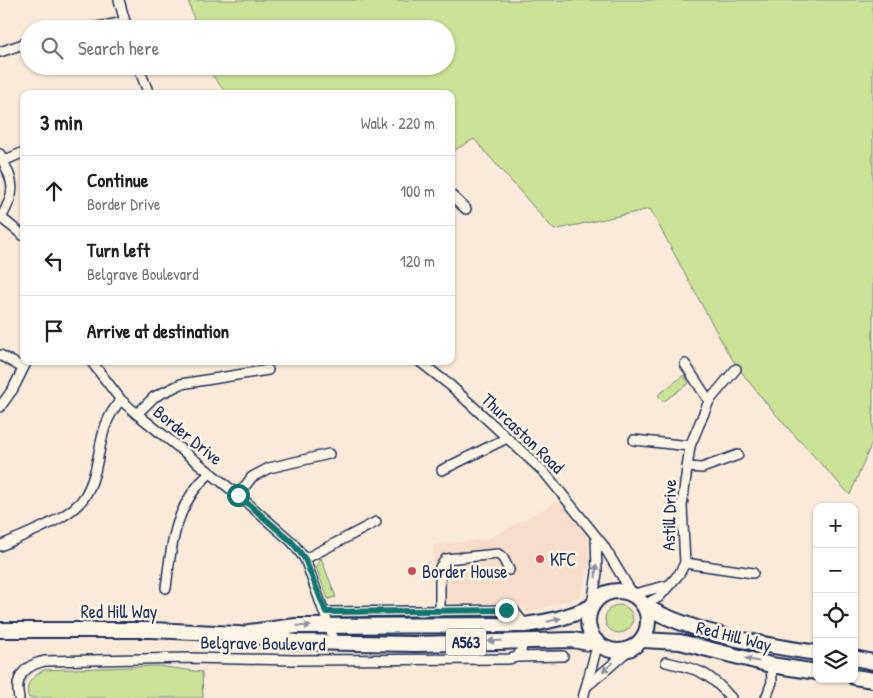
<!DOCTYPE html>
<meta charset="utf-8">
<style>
body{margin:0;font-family:"Patrick Hand",sans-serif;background:#f2f2f2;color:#202124}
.controls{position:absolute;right:15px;bottom:15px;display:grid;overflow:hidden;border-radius:10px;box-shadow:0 1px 4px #0004}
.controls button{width:45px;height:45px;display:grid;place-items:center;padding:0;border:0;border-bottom:1px solid #e0e0e0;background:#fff;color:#202124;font:25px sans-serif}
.stop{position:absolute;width:15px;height:15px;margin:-11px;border:4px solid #0f766e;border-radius:50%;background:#fff}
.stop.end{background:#0f766e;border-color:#fff;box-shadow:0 1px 5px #0008}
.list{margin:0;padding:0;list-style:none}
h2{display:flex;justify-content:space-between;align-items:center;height:65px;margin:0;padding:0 20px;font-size:21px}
h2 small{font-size:16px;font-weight:400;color:#757577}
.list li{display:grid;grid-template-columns:32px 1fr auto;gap:15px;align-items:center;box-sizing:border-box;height:70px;padding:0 20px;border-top:1px solid #e0e0e0}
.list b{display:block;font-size:19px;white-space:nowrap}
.list p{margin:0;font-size:16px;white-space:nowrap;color:#757577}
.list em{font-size:16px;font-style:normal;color:#757577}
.icon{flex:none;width:28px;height:28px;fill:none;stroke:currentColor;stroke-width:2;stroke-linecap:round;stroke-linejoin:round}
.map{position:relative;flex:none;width:873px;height:698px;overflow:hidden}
.search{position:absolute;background:#fff;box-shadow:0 1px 4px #0004;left:20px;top:20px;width:435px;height:55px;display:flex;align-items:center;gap:12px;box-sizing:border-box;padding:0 18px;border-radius:28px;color:#757577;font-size:19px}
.panel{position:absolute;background:#fff;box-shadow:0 1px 4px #0004;left:20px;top:90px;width:435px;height:275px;border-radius:10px}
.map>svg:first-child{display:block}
</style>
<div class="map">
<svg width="873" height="698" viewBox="0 0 873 698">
<rect width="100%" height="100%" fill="#faead9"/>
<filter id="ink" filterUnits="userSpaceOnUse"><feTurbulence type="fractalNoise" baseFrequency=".02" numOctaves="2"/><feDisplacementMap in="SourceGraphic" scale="10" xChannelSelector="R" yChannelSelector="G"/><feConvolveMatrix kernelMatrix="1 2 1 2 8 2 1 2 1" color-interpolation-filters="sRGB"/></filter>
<g filter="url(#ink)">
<path fill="#f8ddca" d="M561 500 587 530 589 562 585 583 578 597 528 613 520 603H434L433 545 487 539Z"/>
<g fill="#cbe196" stroke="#73887a">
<path d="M188 0H873V440L850 495C808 449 763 405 728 353L650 209 554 230 474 139 451 152V94H227L211 74 208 66H446V29H197Z"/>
<path d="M684 375 689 383 663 402 658 395Z"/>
<path d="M321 558 336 597 328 599 316 567Z"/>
<circle cx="619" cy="619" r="14"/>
<path d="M158 666 202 672 203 698H29C24 684 32 676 44 670Z"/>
</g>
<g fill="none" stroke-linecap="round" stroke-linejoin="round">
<defs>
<g id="minor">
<path d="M119 0 127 29"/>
<path d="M87 29 125 22"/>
<path d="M0 52 29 42"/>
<path d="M138 66 149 94"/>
<path d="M0 154C13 183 18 188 1 218"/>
<path d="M3 161 24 152"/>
<path d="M451 195 466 209"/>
<path d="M0 217 24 236"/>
<path d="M0 355 23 368"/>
<path d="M91 361 121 400 137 414 238 495 292 542 305 559 335 643"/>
<path d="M419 361 451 386 545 473 603 545 632 593"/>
<path d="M685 364 709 401"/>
<path d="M0 407 13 389 27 361"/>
<path d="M137 414 154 397 181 384 268 370"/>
<path d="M634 440 690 446"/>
<path d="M687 467 702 468 738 455"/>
<path d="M442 470 507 438"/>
<path d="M238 495 252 477 269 468 329 454"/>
<path d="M0 546C25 534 71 519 85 496 104 465 94 429 121 400"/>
<path d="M305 559 376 522"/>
<path d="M685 563 753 573"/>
<path d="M166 588C171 545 175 504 209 474"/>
<path d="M634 594 669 585"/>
<path d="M592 605 597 573 596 537"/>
<path d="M644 605 659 597 679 574 685 563 682 506 690 446 709 401 736 369"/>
<path d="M440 611V567L446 559 498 554 503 558 509 570"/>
<path d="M326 612 506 610 514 611 525 625"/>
<path d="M517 657 563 656"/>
<path d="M666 662C698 669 709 672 731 698"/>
<path d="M588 685C592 682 626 653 628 650"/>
<path d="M19 698C14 677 25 665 45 661L189 658 294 660 509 659 517 657 521 651 523 641"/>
<path d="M583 698 598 643"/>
<path d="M766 698 772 682 771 665"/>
</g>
<g id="trunk">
<circle cx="618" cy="621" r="30"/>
<path d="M646 607C699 635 758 644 817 653"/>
<path d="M0 630H151L238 634 296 642 416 644 573 640 589 643 595 641"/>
<path d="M249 632 296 626 525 625C549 622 569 617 591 607"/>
<path d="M642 640 680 642 771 665 817 672"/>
<path d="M854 658 873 662"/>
<path d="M854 677 873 680"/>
</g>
</defs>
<use href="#minor" stroke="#1b2f5e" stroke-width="12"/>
<use href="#trunk" stroke="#1b2f5e" stroke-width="18"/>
<use href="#minor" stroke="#fcf5e5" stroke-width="9"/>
<use href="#trunk" stroke="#fcf5e5" stroke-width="14"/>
</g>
<defs><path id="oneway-solid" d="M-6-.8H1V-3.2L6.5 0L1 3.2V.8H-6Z" transform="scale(1.25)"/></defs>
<g fill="#8c92a2">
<use href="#oneway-solid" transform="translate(596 571) rotate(-87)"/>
<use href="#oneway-solid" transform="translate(554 620) rotate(-14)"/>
<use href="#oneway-solid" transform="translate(304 626) rotate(2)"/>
<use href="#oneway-solid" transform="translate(495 641) rotate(179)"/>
<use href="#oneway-solid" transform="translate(752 660) rotate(-166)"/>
<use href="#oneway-solid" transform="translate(608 667) rotate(140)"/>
</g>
</g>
<g fill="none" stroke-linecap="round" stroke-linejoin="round" filter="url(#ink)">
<path stroke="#0f766e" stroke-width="6" d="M238 495 292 542 305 559 326 612 506 610"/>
</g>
<g fill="#d1495b" stroke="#fcf5e5" stroke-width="2">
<circle cx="540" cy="559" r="5"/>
<circle cx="412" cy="571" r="5"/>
</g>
<g text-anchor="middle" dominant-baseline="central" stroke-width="5" stroke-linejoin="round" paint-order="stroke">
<rect fill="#fcf5e5" stroke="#5e6a86" stroke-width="1" x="446" y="628.5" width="40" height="27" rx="4"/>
<g font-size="16" font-weight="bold" fill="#1b2f5e">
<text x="466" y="642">A563</text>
</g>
<g font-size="18" fill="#1b2f5e" stroke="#fcf5e5">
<text transform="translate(523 433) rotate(44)">Thurcaston Road</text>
<text transform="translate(188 435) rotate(39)">Border Drive</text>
<text transform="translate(669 515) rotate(-89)">Astill Drive</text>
<text x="119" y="611">Red Hill Way</text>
<text transform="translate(734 636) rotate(14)">Red Hill Way</text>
<text transform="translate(263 643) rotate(1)">Belgrave Boulevard</text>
</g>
<g font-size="18" fill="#1b2f5e" stroke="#fcf5e5" text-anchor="start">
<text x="550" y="559">KFC</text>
<text x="422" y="571">Border House</text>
</g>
</g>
</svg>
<div class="controls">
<button>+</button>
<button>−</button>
<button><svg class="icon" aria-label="locate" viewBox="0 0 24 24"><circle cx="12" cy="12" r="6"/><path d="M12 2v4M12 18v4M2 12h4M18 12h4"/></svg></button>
<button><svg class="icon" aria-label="layers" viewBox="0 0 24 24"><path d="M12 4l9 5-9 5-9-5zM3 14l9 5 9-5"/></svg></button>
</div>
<div class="stop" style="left:238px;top:495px"></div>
<div class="stop end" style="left:506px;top:610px"></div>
<div class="search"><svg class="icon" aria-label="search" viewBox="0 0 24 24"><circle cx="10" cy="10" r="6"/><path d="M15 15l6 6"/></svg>Search here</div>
<section class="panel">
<h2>3 min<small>Walk · 220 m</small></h2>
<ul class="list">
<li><svg class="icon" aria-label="ahead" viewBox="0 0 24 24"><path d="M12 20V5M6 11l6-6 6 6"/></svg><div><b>Continue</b><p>Border Drive</p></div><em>100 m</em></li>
<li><svg class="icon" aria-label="left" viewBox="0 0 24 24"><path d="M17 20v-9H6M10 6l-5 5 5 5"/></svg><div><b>Turn left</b><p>Belgrave Boulevard</p></div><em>120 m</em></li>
<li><svg class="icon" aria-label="arrive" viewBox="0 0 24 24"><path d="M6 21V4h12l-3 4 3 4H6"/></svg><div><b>Arrive at destination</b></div></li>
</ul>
</section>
</div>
